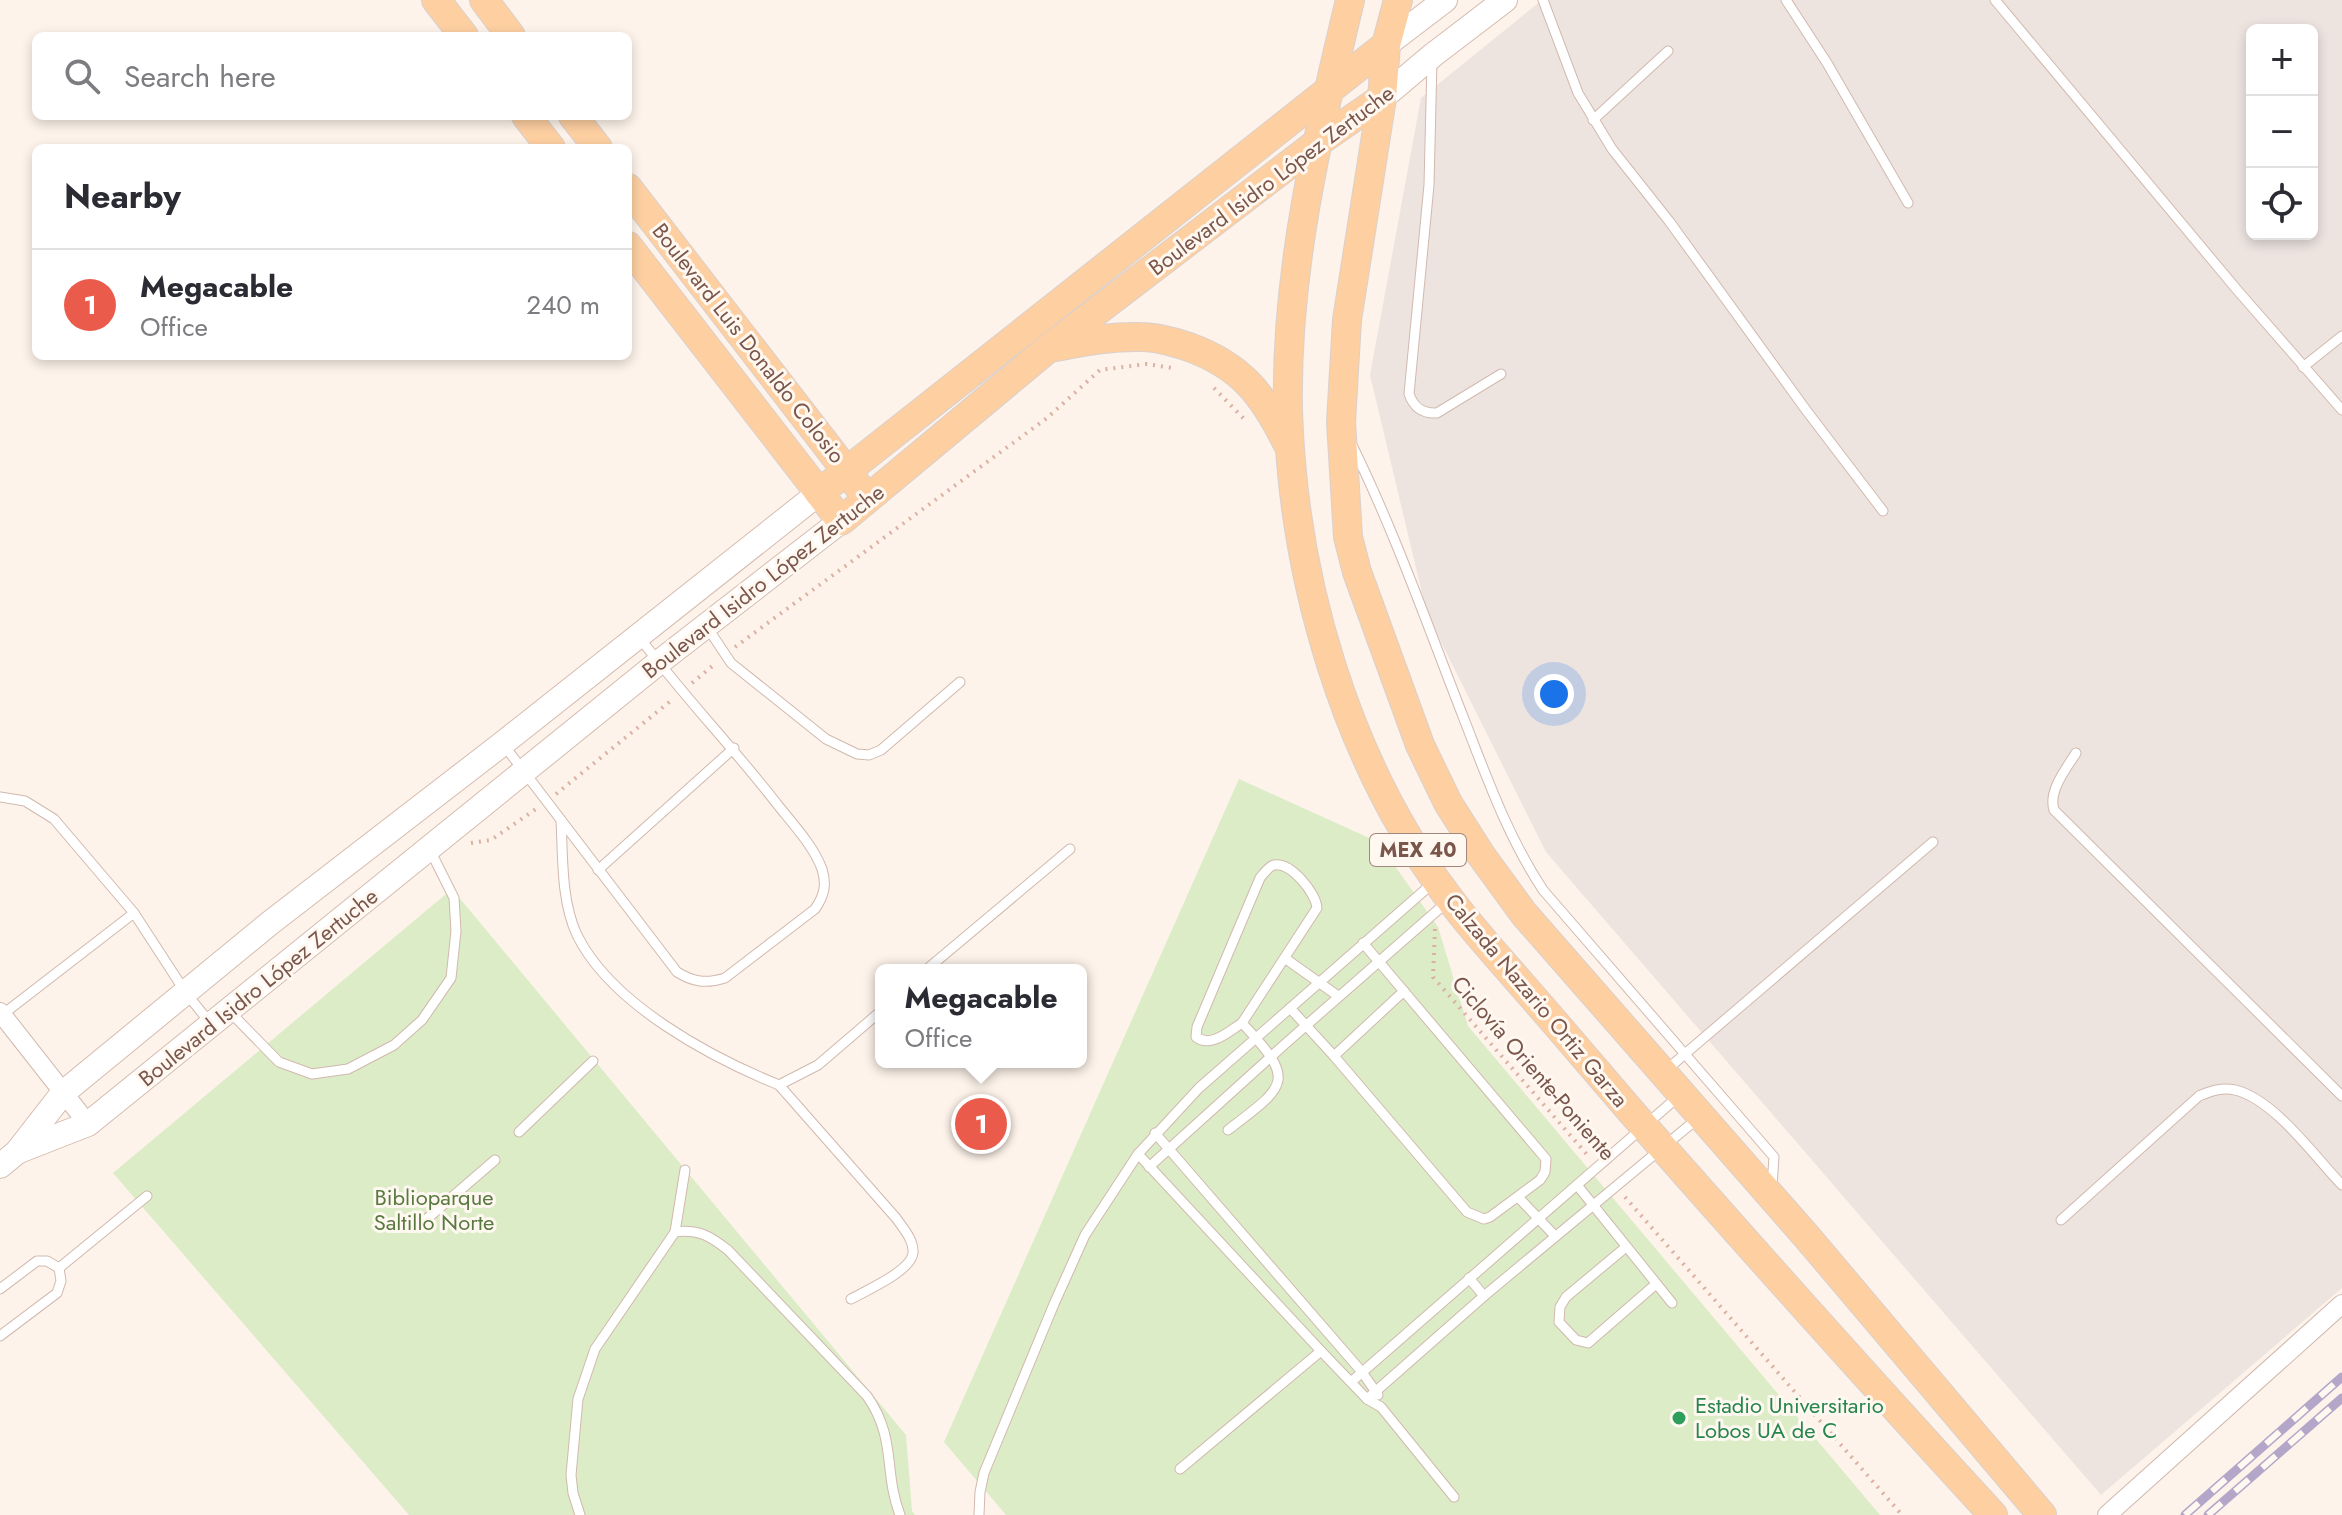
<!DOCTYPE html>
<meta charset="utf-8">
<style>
body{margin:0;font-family:Jost,sans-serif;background:#f7f7f7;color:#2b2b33}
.controls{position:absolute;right:24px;top:24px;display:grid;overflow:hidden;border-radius:12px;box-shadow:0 4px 12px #0003}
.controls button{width:72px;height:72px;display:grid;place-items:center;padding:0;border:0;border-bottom:2px solid #e1e1e2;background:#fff;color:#2b2b33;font:40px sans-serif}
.you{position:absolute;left:1554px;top:694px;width:28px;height:28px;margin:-20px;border:6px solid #fff;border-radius:50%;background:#1a73e8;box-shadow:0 0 0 12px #1a73e833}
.badge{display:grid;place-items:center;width:52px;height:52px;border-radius:50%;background:#ea5b4c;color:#fff;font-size:26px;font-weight:700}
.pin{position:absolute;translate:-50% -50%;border:4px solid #fff;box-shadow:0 2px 8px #0006}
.popup{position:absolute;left:875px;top:964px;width:212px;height:104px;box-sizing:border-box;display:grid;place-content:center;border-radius:12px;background:#fff;filter:drop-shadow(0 2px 6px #0005);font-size:26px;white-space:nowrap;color:#7c7c81}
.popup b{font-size:30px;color:#2b2b33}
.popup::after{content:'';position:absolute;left:50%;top:100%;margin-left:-16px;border:16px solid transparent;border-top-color:#fff}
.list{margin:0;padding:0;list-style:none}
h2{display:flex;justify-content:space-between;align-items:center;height:104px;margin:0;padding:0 32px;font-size:34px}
h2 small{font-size:26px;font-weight:400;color:#7c7c81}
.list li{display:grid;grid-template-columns:52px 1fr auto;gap:24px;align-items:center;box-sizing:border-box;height:112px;padding:0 32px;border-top:2px solid #e1e1e2}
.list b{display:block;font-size:30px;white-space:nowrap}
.list p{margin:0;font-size:26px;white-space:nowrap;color:#7c7c81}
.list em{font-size:26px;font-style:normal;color:#7c7c81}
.icon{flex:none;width:44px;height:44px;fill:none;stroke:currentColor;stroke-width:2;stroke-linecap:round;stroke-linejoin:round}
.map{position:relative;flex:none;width:2342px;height:1515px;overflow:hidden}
.search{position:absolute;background:#fff;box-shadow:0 4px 12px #0003;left:32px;top:32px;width:600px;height:88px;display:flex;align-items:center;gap:20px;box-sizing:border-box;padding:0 28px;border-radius:12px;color:#7c7c81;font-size:30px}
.panel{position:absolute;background:#fff;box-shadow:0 4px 12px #0003;left:32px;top:144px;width:600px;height:216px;border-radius:12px}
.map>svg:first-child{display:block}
</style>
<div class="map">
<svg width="2342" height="1515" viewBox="0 0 2342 1515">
<rect width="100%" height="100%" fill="#fdf3ea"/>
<path fill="#ede4e0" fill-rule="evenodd" d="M1542 0H2342V1288L2101 1495 1546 852 1427 614 1370 375 1421 98ZM2252 30H2312V234H2252Z"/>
<g fill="#dbecc7">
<path d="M1239 779 1378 842 1438 927 1468 1026 1880 1515H1006L944 1442Z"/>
<path d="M452 889 906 1435 912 1511 915 1515H409L113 1173Z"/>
</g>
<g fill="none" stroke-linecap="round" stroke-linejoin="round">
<defs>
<g id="lane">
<path d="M1543 0 1578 93 1612 149 1669 221 1806 410 1883 511"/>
<path d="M1786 0 1827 63 1908 203"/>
<path d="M1995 0 2238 291 2342 410"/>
<path d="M1432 60 1429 185 1409 394C1414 408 1423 414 1437 413L1501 374"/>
<path d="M1593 120 1668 51"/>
<path d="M2303 367 2342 336"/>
<path d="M1351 443C1395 532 1428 627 1464 719 1487 778 1508 837 1543 890L1774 1157 1772 1186"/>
<path d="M707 627 731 663 826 739 857 754 869 755 881 750 960 682"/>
<path d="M503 744 677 972C693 982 706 984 725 978L815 909C824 896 827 885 822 869 813 845 792 823 777 804 733 747 683 696 640 638"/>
<path d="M2076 753C2066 769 2048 791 2054 810L2342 1096"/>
<path d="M0 797 25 801 54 819 134 913 186 993 211 1024"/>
<path d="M561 820C563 857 561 901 577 935 611 1004 710 1057 779 1085L818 1065 881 1011"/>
<path d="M598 870 734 748"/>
<path d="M1286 959 1338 996"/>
<path d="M926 970 1070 849"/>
<path d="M1290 1008 1334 1056 1467 1212 1484 1219 1490 1217 1540 1180 1545 1172 1546 1159 1363 943"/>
<path d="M229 1011 279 1062 312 1074 348 1069 394 1045 422 1020 451 978 456 931 454 898 430 850"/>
<path d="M2 1015 134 913"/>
<path d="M1334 1056 1404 991"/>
<path d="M1665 1071 1933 842"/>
<path d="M779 1085 896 1218C903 1228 914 1240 913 1253 911 1271 867 1290 851 1299"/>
<path d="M1228 1130C1287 1085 1297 1081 1242 1023L1317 908C1316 893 1291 862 1274 865 1269 866 1264 873 1260 878L1197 1027 1196 1037C1211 1048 1228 1032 1242 1023"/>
<path d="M519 1132 593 1061"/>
<path d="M1155 1133 1362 1372 1378 1395"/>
<path d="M1138 1154 1321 1351 1367 1399 1381 1407 1454 1497"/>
<path d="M1149 1167 1285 1044 1447 902"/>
<path d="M1577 1185 1672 1303"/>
<path d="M1519 1198 1555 1236"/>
<path d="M2061 1220 2199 1096C2211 1091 2222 1087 2235 1090 2274 1099 2315 1157 2342 1185"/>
<path d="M422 1223 495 1160"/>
<path d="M675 1232 685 1170"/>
<path d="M1626 1247 1566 1297 1560 1307 1559 1322 1576 1340 1588 1343 1656 1284"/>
<path d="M59 1268 147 1196"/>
<path d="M1469 1278 1484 1296"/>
<path d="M0 1289 37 1261H47L59 1268"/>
<path d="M0 1336 57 1293 61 1281 59 1268"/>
<path d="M1351 1382 1680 1095"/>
<path d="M1367 1399 1484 1296 1697 1119"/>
<path d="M1180 1469 1321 1351"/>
<path d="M580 1515 573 1493 571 1475 578 1399 595 1349 675 1232C699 1229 710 1236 728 1250L867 1396C897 1439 883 1470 900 1515"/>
<path d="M979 1515 980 1492 984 1473 1054 1304 1085 1235 1138 1154 1199 1088 1434 882"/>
</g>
<g id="street">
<path d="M0 1012 88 1124"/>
<path d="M2107 1515 2342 1304"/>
</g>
<g id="secondary">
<path d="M1386 45 1445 0"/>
<path d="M1382 98 1433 55 1505 0"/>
<path d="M19 1151 88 1124 658 663 841 521"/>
<path d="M0 1166 17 1152 63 1093 270 923 502 744 819 493"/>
</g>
<g id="primary">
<path d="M436 0 464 36"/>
<path d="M484 0 511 36"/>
<path d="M1350 0C1318 135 1285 271 1288 410 1293 579 1346 762 1449 898 1472 929 1498 957 1523 986 1568 1037 1611 1089 1656 1140 1767 1266 1879 1391 1993 1515"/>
<path d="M1398 0 1386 45 1382 98 1347 320 1341 422 1348 537 1357 572 1420 745 1448 803 1481 855 1524 914 1807 1237 2042 1515"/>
<path d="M526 116 551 148"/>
<path d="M573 116 598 148"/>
<path d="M628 188 858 486"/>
<path d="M628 246 841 521 1050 347 1317 143 1382 98"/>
<path d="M1055 347C1083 342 1112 336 1141 337 1157 337 1174 342 1189 347 1241 366 1263 394 1287 443"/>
<path d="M819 493 1386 45"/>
</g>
</defs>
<use href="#lane" stroke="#d1b9ae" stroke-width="11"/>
<use href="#street" stroke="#d1b9ae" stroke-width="20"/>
<use href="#secondary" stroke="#d6bbae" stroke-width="26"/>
<use href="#primary" stroke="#dad0cd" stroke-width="30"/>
<g stroke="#dab1a3" stroke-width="4" stroke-dasharray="2 6" stroke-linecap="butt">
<path d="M1214 388 1244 419"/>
<path d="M735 647 1047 418 1100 370 1147 364 1172 368"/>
<path d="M692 683 716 663"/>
<path d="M556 794 673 699"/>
<path d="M471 843 491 840 536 809"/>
<path d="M1435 929 1433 977 1590 1158"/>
<path d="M1625 1197 1902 1515"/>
</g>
<use href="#lane" stroke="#fff" stroke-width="9"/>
<use href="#street" stroke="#fff" stroke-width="18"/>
<use href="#secondary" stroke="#fff" stroke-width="24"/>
<use href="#primary" stroke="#fdcfa1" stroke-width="28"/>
<defs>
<g id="rail">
<path d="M2185 1515 2342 1377"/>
<path d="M2208 1515 2342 1398"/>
</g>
</defs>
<use href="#rail" stroke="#b4a6c9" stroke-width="9"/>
<use href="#rail" stroke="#fff8f1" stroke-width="6" stroke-dasharray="18" stroke-linecap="butt"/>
</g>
<circle fill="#2e9e5b" stroke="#fff8f1" stroke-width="3" cx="1679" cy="1418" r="8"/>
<g text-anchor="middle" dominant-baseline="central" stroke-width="6" stroke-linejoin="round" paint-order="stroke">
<rect fill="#fff8f1" stroke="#a2877d" stroke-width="2" x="1370" y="834" width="96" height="32" rx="6"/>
<g font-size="20" font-weight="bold" fill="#7a564b">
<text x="1418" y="850">MEX 40</text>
</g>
<g font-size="22" fill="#7a564b" stroke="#fff8f1">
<text transform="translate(1271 180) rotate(-37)">Boulevard Isidro López Zertuche</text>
<text transform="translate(749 343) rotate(52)">Boulevard Luis Donaldo Colosio</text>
<text transform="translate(763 581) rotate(-38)">Boulevard Isidro López Zertuche</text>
<text transform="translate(258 987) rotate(-39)">Boulevard Isidro López Zertuche</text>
<text transform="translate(1537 1000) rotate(50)">Calzada Nazario Ortiz Garza</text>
<text transform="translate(1534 1068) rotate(49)">Ciclovía Oriente-Poniente</text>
</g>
<g font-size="22" fill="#587a40" stroke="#fff8f1">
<text x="434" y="1197">Biblioparque<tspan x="434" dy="25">Saltillo Norte</tspan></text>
</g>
<g font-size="22" fill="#27864d" stroke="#fff8f1" text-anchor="start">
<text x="1695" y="1405">Estadio Universitario<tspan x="1695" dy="25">Lobos UA de C</tspan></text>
</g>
</g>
</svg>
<div class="controls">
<button>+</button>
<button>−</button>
<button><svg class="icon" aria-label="locate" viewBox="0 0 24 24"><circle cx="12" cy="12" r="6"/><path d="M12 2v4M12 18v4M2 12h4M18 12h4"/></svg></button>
</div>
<div class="you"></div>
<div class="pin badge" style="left:981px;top:1124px">1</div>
<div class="popup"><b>Megacable</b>Office</div>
<div class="search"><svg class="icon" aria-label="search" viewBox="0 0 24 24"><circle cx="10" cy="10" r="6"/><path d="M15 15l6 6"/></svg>Search here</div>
<section class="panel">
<h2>Nearby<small></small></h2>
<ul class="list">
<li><span class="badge">1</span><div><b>Megacable</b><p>Office</p></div><em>240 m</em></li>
</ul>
</section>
</div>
